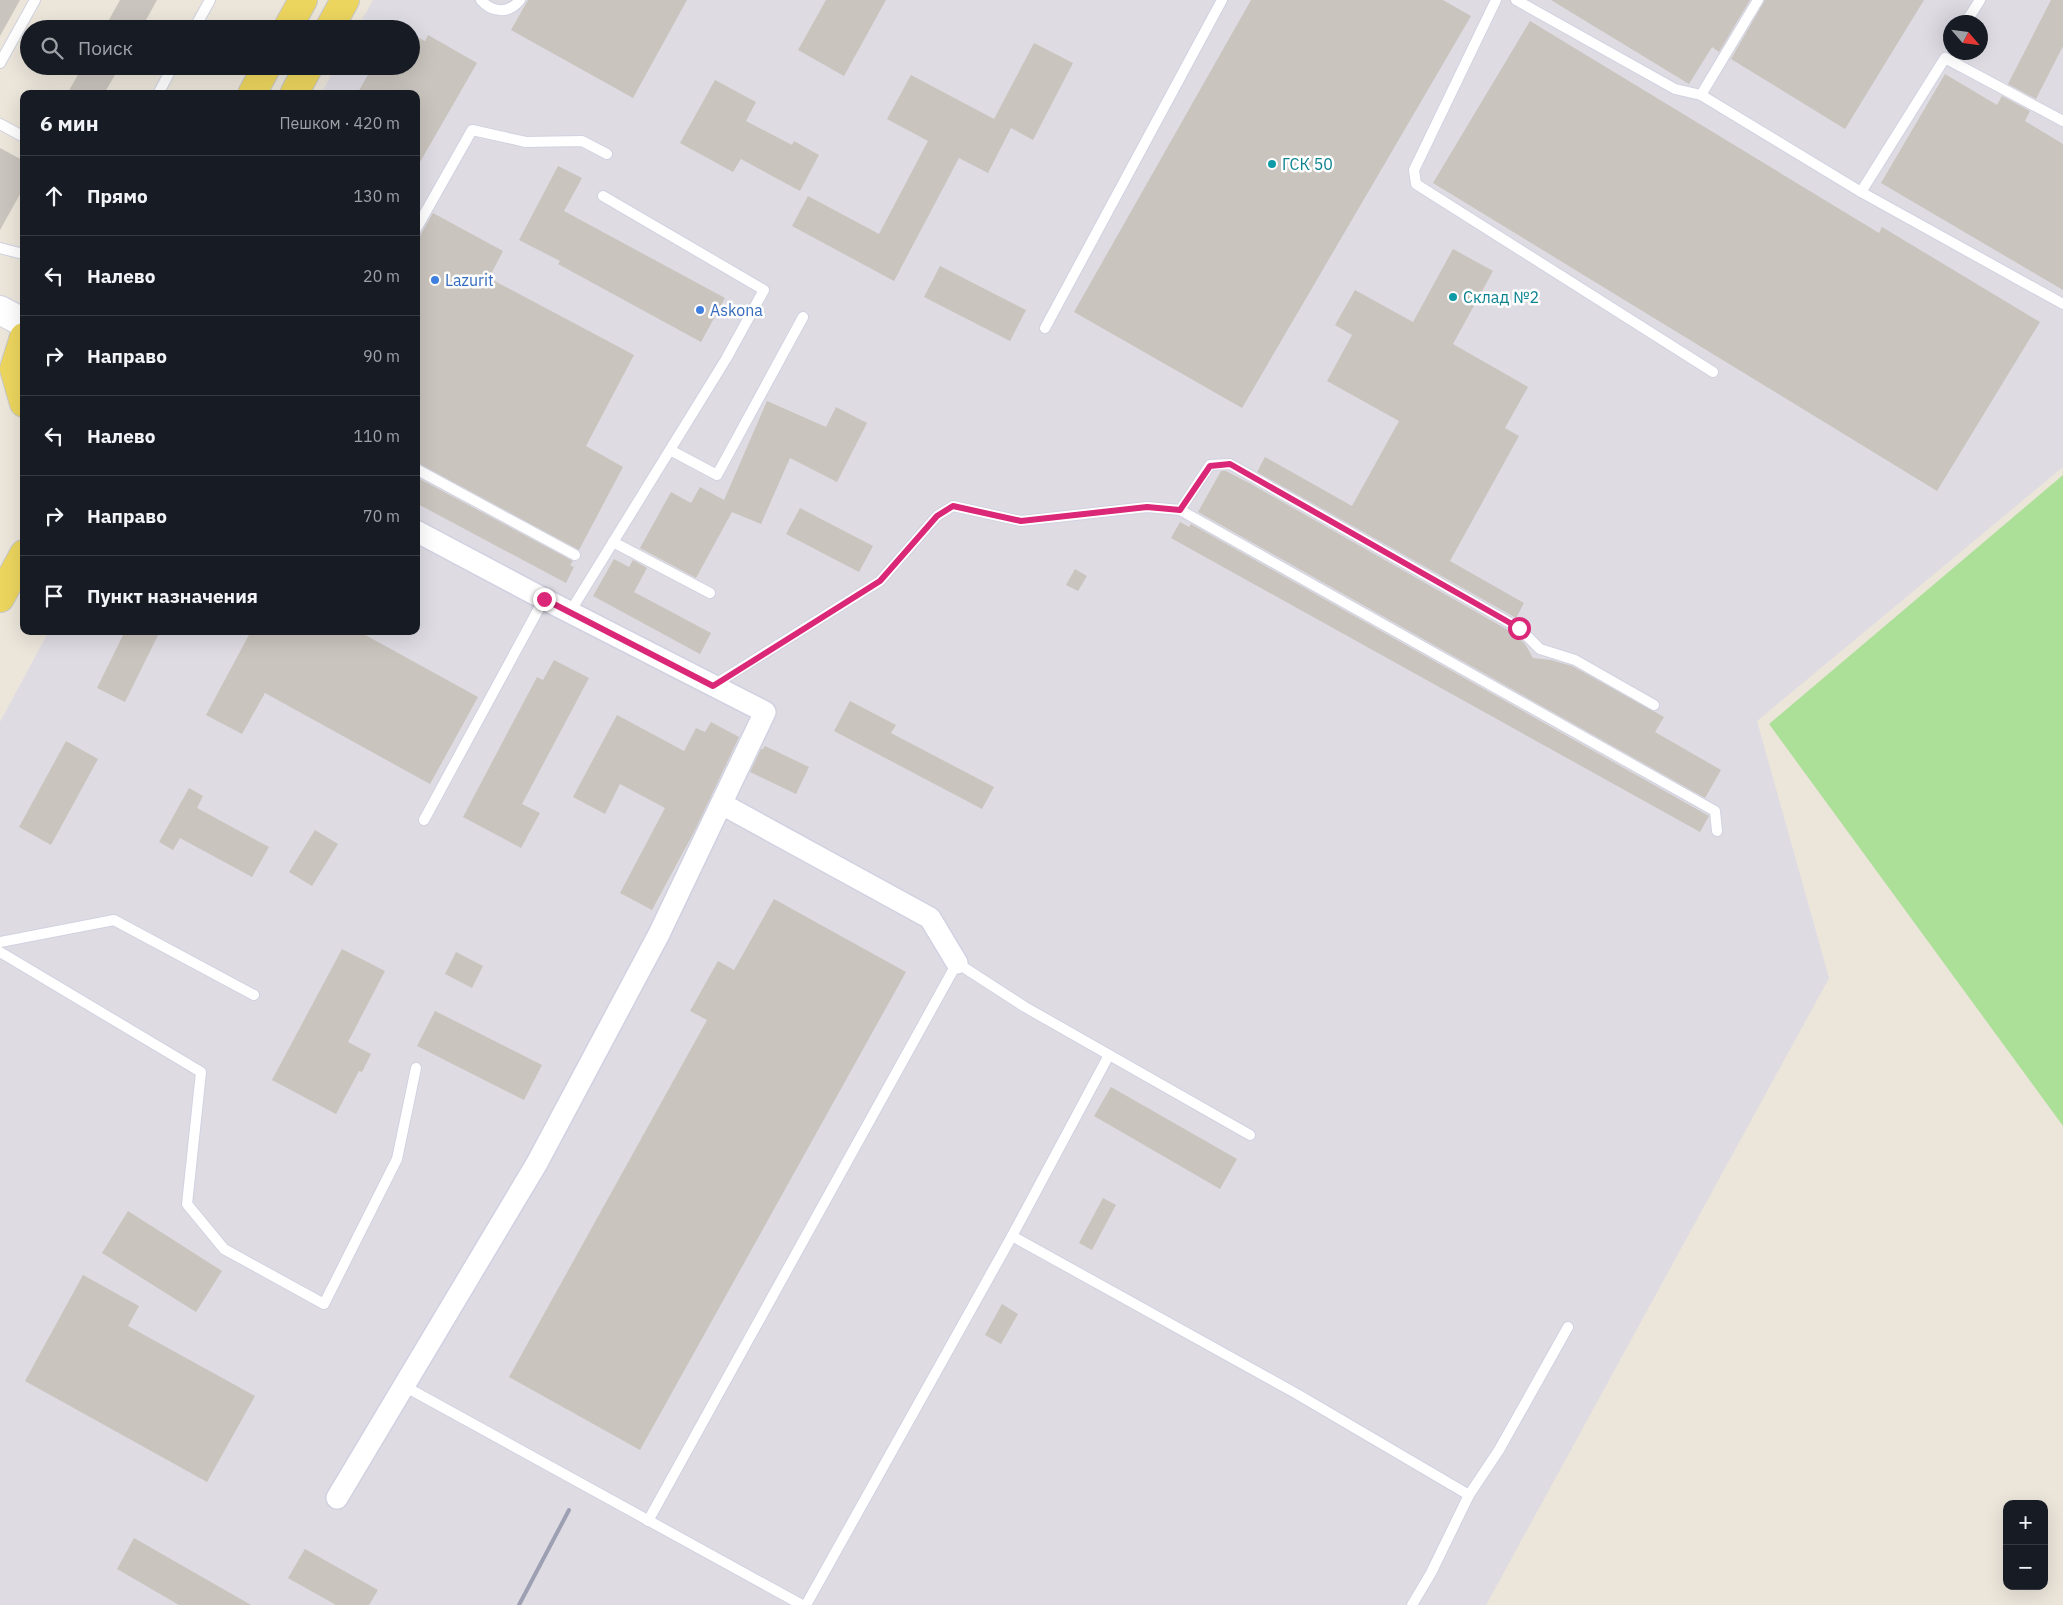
<!DOCTYPE html>
<html lang="ru">
<meta charset="utf-8">
<style>
body{margin:0;font-family:"IBM Plex Sans",sans-serif;background:#20242c;color:#f1f3f6}
.controls{position:absolute;right:15px;bottom:15px;display:grid;overflow:hidden;border-radius:10px;box-shadow:0 5px 20px #0002}
.controls button{width:45px;height:45px;display:grid;place-items:center;padding:0;border:0;border-bottom:1px solid #363941;background:#171b24;color:#f1f3f6;font:25px sans-serif}
.compass{position:absolute;left:1943px;top:15px;width:45px;height:45px;border-radius:50%;background:#171b24;box-shadow:0 5px 20px #0002;rotate:118deg}
.stop{position:absolute;width:15px;height:15px;margin:-11px;border:4px solid #db2777;border-radius:50%;background:#fff}
.stop.end{background:#db2777;border-color:#fff;box-shadow:0 1px 5px #0008}
.list{margin:0;padding:0;list-style:none}
h2{display:flex;justify-content:space-between;align-items:center;height:65px;margin:0;padding:0 20px;font-size:21px}
h2 small{font-size:16px;font-weight:400;color:#9ea1a6}
.list li{display:grid;grid-template-columns:32px 1fr auto;gap:15px;align-items:center;box-sizing:border-box;height:80px;padding:0 20px;border-top:1px solid #363941}
.list b{display:block;font-size:19px;white-space:nowrap}
.list em{font-size:16px;font-style:normal;color:#9ea1a6}
.icon{flex:none;width:28px;height:28px;fill:none;stroke:currentColor;stroke-width:2;stroke-linecap:round;stroke-linejoin:round}
.map{position:relative;flex:none;width:2063px;height:1605px;overflow:hidden}
.search{position:absolute;background:#171b24;box-shadow:0 5px 20px #0002;left:20px;top:20px;width:400px;height:55px;display:flex;align-items:center;gap:12px;box-sizing:border-box;padding:0 18px;border-radius:28px;color:#9ea1a6;font-size:19px}
.panel{position:absolute;background:#171b24;box-shadow:0 5px 20px #0002;left:20px;top:90px;width:400px;height:545px;border-radius:10px}
.map>svg:first-child{display:block}
</style>
<div class="map">
<svg width="2063" height="1605" viewBox="0 0 2063 1605">
<rect width="100%" height="100%" fill="#ebe5da"/>
<path fill="#dedbe3" fill-rule="evenodd" d="M373 0H2063V467L1757 721 1829 978 1486 1605H0V722L49 631H416V94H321L336 66H411V29H357ZM1950 22H1980V52H1950Z"/>
<path fill="#ace098" d="M2063 475V1126L1769 724Z"/>
<g fill="#c9c4bd">
<path d="M0 0H20L0 36Z"/>
<path d="M120 0H157L141 29H104Z"/>
<path d="M528 0H687L633 98 511 30Z"/>
<path d="M826 0H886L844 76 798 50Z"/>
<path d="M1251 0H1443L1471 16 1242 408 1074 312Z"/>
<path d="M1551 0H1750L1719 52 1712 47 1689 84Z"/>
<path d="M1765 0H1924L1845 129 1731 59Z"/>
<path d="M2051 0H2063V46L2036 99 2008 84Z"/>
<path d="M1530 21 1879 233 1882 227 2040 322 1937 491 1433 183Z"/>
<path d="M411 34 425 41 428 35 477 63 416 169V94H357L373 66H411Z"/>
<path d="M1034 43 1073 63 1033 140 1011 128 988 173 959 158 894 281 792 226 808 196 879 234 928 141 887 119 911 75 994 119Z"/>
<path d="M83 66H120L104 94H67Z"/>
<path d="M1945 74 1997 105 2002 96 2030 111 2025 121 2063 144V290L1881 183Z"/>
<path d="M715 80 756 102 746 121 792 145 794 141 819 155 800 191 741 159 733 172 680 143Z"/>
<path d="M0 148 24 161V187L0 230Z"/>
<path d="M558 166 582 178 564 211 725 298 701 342 558 264 560 261 519 240Z"/>
<path d="M433 213 503 251 489 278 634 355 586 446 623 467 579 550 416 462V243Z"/>
<path d="M1453 249 1493 271 1453 344 1528 387 1505 428 1519 436 1450 561 1524 603 1516 618 1257 472 1265 457 1352 506 1399 421 1327 381 1352 335 1335 325 1355 290 1413 322Z"/>
<path d="M940 266 1026 310 1010 341 924 297Z"/>
<path d="M767 401 826 427 836 407 867 423 837 482 790 458 761 524 732 512 696 578 640 548 671 492 691 503 700 487 724 500Z"/>
<path d="M1221 471H1226L1251 484 1515 634 1525 644 1533 658 1551 660 1572 666 1664 717 1655 732 1721 770 1705 798 1198 512Z"/>
<path d="M416 477 573 561 570 565 574 567 566 583 416 503Z"/>
<path d="M800 508 873 546 859 572 786 534Z"/>
<path d="M1180 522 1189 527 1191 524 1709 816 1700 832 1171 538Z"/>
<path d="M614 559 629 567 633 560 647 568 634 592 711 633 700 654 593 596Z"/>
<path d="M1075 569 1087 576 1078 591 1066 585Z"/>
<path d="M125 631H160L125 702 97 688Z"/>
<path d="M251 631H358L478 697 430 784 265 693 242 734 206 715Z"/>
<path d="M554 660 589 678 522 804 540 813 521 848 463 817 537 677 543 680Z"/>
<path d="M850 701 896 725 891 733 994 787 982 809 834 731Z"/>
<path d="M617 715 684 751 696 728 705 732 711 722 739 737 695 830 652 910 620 893 665 808 620 784 605 814 573 797Z"/>
<path d="M66 741 98 759 51 845 19 827Z"/>
<path d="M765 746 809 767 796 794 750 772 761 749H763Z"/>
<path d="M189 788 203 796 197 808 269 847 252 877 180 838 173 850 159 842Z"/>
<path d="M315 830 338 844 312 886 289 872Z"/>
<path d="M774 899 906 972 640 1450 509 1377 707 1020 690 1011 718 961 734 970Z"/>
<path d="M342 949 385 971 348 1042 371 1054 362 1072 359 1071 336 1114 272 1080Z"/>
<path d="M456 952 483 966 472 988 445 974Z"/>
<path d="M435 1011 542 1065 524 1100 417 1046Z"/>
<path d="M1111 1087 1237 1159 1220 1189 1094 1116Z"/>
<path d="M1103 1198 1116 1205 1092 1250 1079 1243Z"/>
<path d="M128 1211 222 1271 196 1312 102 1253Z"/>
<path d="M83 1275 139 1306 128 1326 255 1396 207 1482 25 1381Z"/>
<path d="M1002 1304 1018 1314 1001 1344 985 1335Z"/>
<path d="M134 1538 251 1605H179L117 1569Z"/>
<path d="M305 1549 378 1590 369 1605H336L288 1578Z"/>
</g>
<g fill="none" stroke-linecap="round" stroke-linejoin="round">
<defs>
<g id="lane">
<path d="M481 0C492 13 509 14 520 0"/>
<path d="M1496 0 1414 170 1416 184 1713 372"/>
<path d="M1516 0 1675 89 1701 95"/>
<path d="M1758 0 1701 95 1861 192"/>
<path d="M1966 22 1980 0"/>
<path d="M194 29 210 0"/>
<path d="M0 63 35 0"/>
<path d="M158 94 173 66"/>
<path d="M2063 121 1945 58 1861 192 2063 304"/>
<path d="M0 124 24 137"/>
<path d="M416 229 472 130 526 142 582 141 607 154"/>
<path d="M0 248 19 253 24 252"/>
<path d="M1045 328 1222 0"/>
<path d="M670 450 717 475 803 317"/>
<path d="M416 469 575 555"/>
<path d="M1180 510 1210 465 1230 464 1519 628 1540 649 1575 660 1654 705"/>
<path d="M613 542 710 593"/>
<path d="M570 612 726 359 764 290 603 196"/>
<path d="M714 685 880 581 937 516 953 506 1021 521 1147 507 1180 510 1715 811 1717 831"/>
<path d="M424 820 544 599"/>
<path d="M0 942 114 920 254 995"/>
<path d="M0 952 201 1072 187 1204 224 1249 324 1304 397 1159 416 1068"/>
<path d="M1012 1236 1297 1394 1469 1495"/>
<path d="M404 1386 802 1605"/>
<path d="M648 1521 957 963 1025 1007 1250 1135"/>
<path d="M806 1605 1012 1236 1109 1055"/>
<path d="M1412 1605 1431 1573 1469 1495 1499 1450 1568 1327"/>
</g>
<g id="street">
<path d="M722 804 930 918 957 963"/>
<path d="M337 1498 537 1163 659 934 765 712 544 599 416 531"/>
</g>
<path id="secondary" d="M0 310 24 323"/>
<g id="primary">
<path d="M287 29 303 0"/>
<path d="M329 29 345 0"/>
<path d="M252 94 267 66"/>
<path d="M294 94 309 66"/>
<path d="M24 337 14 369 24 403"/>
<path d="M0 598 24 554"/>
</g>
</defs>
<use href="#lane" stroke="#d0d2e1" stroke-width="12"/>
<use href="#street" stroke="#d0d2e1" stroke-width="24"/>
<use href="#secondary" stroke="#d0d2e1" stroke-width="30"/>
<use href="#primary" stroke="#c7c7c7" stroke-width="30"/>
<use href="#lane" stroke="#fff" stroke-width="10"/>
<use href="#street" stroke="#fff" stroke-width="21"/>
<use href="#secondary" stroke="#fff" stroke-width="28"/>
<use href="#primary" stroke="#ecd55e" stroke-width="28"/>
<path stroke="#9d9fb2" stroke-width="4" d="M519 1605 569 1510"/>
</g>
<g fill="none" stroke-linecap="round" stroke-linejoin="round">
<path stroke="#db2777" stroke-width="6" d="M544 599 713 686 880 581 937 516 953 506 1021 521 1147 507 1180 510 1210 466 1230 464 1519 628"/>
</g>
<g fill="#0f9aa8" stroke="#fff" stroke-width="2">
<circle cx="1272" cy="164" r="5"/>
<circle cx="1453" cy="297" r="5"/>
</g>
<g fill="#3f7fe0" stroke="#fff" stroke-width="2">
<circle cx="435" cy="280" r="5"/>
<circle cx="700" cy="310" r="5"/>
</g>
<g text-anchor="middle" dominant-baseline="central" stroke-width="5" stroke-linejoin="round" paint-order="stroke">
<g font-size="16" fill="#0d838f" stroke="#fff" text-anchor="start">
<text x="1282" y="164">ГСК 50</text>
<text x="1463" y="297">Склад №2</text>
</g>
<g font-size="16" fill="#366cbe" stroke="#fff" text-anchor="start">
<text x="445" y="280">Lazurit</text>
<text x="710" y="310">Askona</text>
</g>
</g>
</svg>
<div class="controls">
<button>+</button>
<button>−</button>
</div>
<svg class="compass" viewBox="-18 -18 36 36"><path d="M0-13l5 13h-10z" fill="#e53935"/><path d="M0 13l5-13h-10z" fill="#9ea1a6"/></svg>
<div class="stop" style="left:1519px;top:628px"></div>
<div class="stop end" style="left:544px;top:599px"></div>
<div class="search"><svg class="icon" aria-label="search" viewBox="0 0 24 24"><circle cx="10" cy="10" r="6"/><path d="M15 15l6 6"/></svg>Поиск</div>
<section class="panel">
<h2>6 мин<small>Пешком · 420 m</small></h2>
<ul class="list">
<li><svg class="icon" aria-label="ahead" viewBox="0 0 24 24"><path d="M12 20V5M6 11l6-6 6 6"/></svg><div><b>Прямо</b></div><em>130 m</em></li>
<li><svg class="icon" aria-label="left" viewBox="0 0 24 24"><path d="M17 20v-9H6M10 6l-5 5 5 5"/></svg><div><b>Налево</b></div><em>20 m</em></li>
<li><svg class="icon" aria-label="right" viewBox="0 0 24 24"><path d="M7 20v-9h11M14 6l5 5-5 5"/></svg><div><b>Направо</b></div><em>90 m</em></li>
<li><svg class="icon" aria-label="left" viewBox="0 0 24 24"><path d="M17 20v-9H6M10 6l-5 5 5 5"/></svg><div><b>Налево</b></div><em>110 m</em></li>
<li><svg class="icon" aria-label="right" viewBox="0 0 24 24"><path d="M7 20v-9h11M14 6l5 5-5 5"/></svg><div><b>Направо</b></div><em>70 m</em></li>
<li><svg class="icon" aria-label="arrive" viewBox="0 0 24 24"><path d="M6 21V4h12l-3 4 3 4H6"/></svg><div><b>Пункт назначения</b></div></li>
</ul>
</section>
</div>
